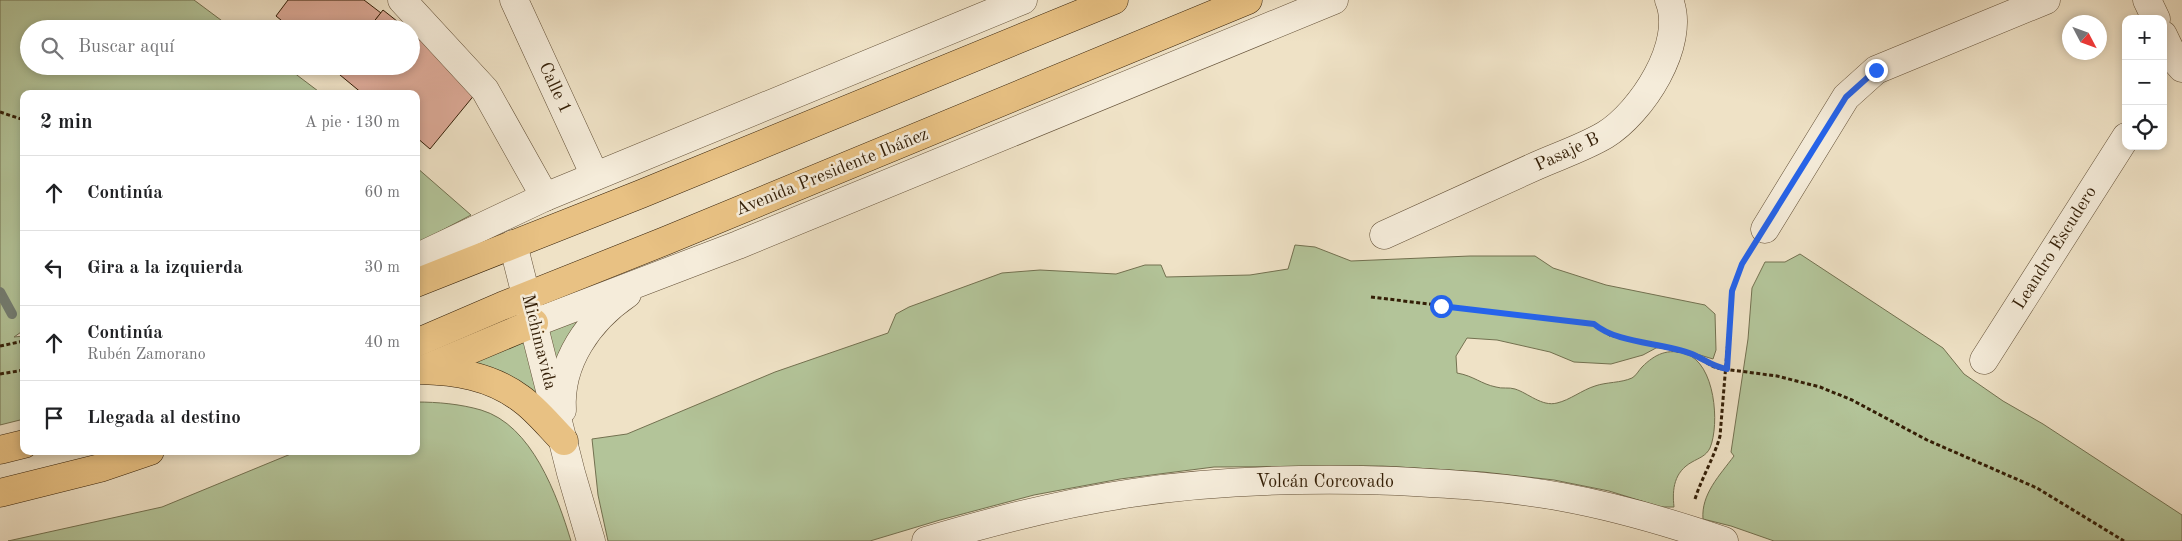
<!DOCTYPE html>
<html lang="es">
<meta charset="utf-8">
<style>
body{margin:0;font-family:"Old Standard TT",serif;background:#f2f2f2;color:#202124}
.controls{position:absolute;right:15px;top:15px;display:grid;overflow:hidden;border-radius:10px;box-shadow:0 2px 8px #0003}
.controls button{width:45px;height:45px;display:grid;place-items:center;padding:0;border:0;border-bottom:1px solid #e0e0e0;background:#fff;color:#202124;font:25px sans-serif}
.compass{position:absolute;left:2062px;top:15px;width:45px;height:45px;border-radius:50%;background:#fff;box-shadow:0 2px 8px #0003;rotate:131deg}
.stop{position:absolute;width:15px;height:15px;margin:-11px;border:4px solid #2563eb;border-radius:50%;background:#fff}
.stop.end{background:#2563eb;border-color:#fff;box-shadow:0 1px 5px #0008}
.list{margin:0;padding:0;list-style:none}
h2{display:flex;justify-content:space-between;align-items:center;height:65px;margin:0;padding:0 20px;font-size:21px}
h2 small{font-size:16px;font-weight:400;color:#757577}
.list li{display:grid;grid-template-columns:32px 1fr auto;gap:15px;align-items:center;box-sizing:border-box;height:75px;padding:0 20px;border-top:1px solid #e0e0e0}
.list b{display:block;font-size:19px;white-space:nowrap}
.list p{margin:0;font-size:16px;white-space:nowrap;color:#757577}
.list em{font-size:16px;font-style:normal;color:#757577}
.icon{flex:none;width:28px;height:28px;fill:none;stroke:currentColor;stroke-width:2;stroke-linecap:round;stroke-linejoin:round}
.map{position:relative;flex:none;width:2182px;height:541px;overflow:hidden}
.search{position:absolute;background:#fff;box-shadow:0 2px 8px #0003;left:20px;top:20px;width:400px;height:55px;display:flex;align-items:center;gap:12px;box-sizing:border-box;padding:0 18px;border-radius:28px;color:#757577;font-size:19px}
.panel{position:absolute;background:#fff;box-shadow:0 2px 8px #0003;left:20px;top:90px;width:400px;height:365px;border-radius:10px}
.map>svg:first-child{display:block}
</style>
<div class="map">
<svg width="2182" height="541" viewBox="0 0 2182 541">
<rect width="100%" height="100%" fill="#efe2c6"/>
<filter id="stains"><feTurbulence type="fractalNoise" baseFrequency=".004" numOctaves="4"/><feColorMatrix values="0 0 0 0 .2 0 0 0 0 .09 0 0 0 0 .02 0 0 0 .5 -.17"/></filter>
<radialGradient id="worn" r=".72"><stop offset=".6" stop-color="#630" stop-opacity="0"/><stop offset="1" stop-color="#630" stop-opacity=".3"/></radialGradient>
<g fill="#b3c499" stroke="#737150">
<path d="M0 0H194L233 29H29V66H285L322 94H24V330L14 337 24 336V419L0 425Z"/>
<path d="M416 167 471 215 416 244Z"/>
<path d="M1295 245 1315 247 1351 261 1470 256H1535L1553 268 1606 285 1705 305 1715 314 1716 350 1713 359 1674 347 1656 348 1643 355 1611 364 1574 362 1550 352 1497 340 1467 338 1456 356 1457 373C1474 376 1481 384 1496 387 1502 389 1509 387 1515 389 1528 393 1542 407 1557 403 1570 400 1582 390 1595 386 1606 382 1621 383 1632 378 1636 376 1639 370 1642 367 1655 354 1668 348 1686 354 1715 363 1720 424 1710 448 1706 456 1699 458 1692 462 1674 472 1672 489 1674 507H1661L1609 491 1554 480 1483 472 1382 466 1214 467 1120 479 1034 495 940 520 870 541H608L598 495 592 439 627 434 775 372 888 333 896 314 909 307 1002 273 1040 270 1116 274 1145 265H1161L1166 277 1250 275 1288 269Z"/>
<path d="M1800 254 1943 348 1964 374 2003 401 2043 424 2182 515V541H1774L1731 526 1703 519C1701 494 1720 475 1734 456L1731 452 1748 339 1752 288 1765 262H1785Z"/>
<path d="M595 307 557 389 546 327Z"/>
<path d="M531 334 547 410 461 364Z"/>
<path d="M416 402C438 402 460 404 481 410 532 425 557 495 571 541H8L162 507 298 451H416Z"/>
</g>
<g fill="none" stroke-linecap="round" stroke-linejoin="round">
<path stroke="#727d73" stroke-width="10" d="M0 292 12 314"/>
</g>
<g fill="#ddaa98" stroke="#331e06">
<path d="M288 0H364L381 13 368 29H292L276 16Z"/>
<path d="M383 10 407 29H368Z"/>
<path d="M411 33 480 88 430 149 416 137V94H363L334 70 338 66H411Z"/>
</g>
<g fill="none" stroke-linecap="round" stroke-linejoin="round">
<defs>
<g id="minor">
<path d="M402 0 485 90 545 197"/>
<path d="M514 0 595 176"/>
<path d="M2147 0 2156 19"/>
<path d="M2163 35 2175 60 2182 68"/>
<path d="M1765 229 1846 97 1876 70 2046 0"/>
<path d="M1384 235C1434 212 1485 189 1536 166 1558 156 1583 148 1605 135 1641 113 1687 44 1669 0"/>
<path d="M513 244 571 473 591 541"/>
<path d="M416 258 545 197 1023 0"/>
<path d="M534 323 738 245 1334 0"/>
<path d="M1984 360 2126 137"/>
<path d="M562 410C559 362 589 320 627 294"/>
<path d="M926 541C993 521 1062 503 1132 493 1219 480 1308 478 1396 481 1452 484 1508 487 1562 497 1617 507 1671 523 1724 541"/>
</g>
<g id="major">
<path d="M416 283 641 194 1114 0"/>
<path d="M416 343 502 306 665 241 1248 0"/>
<path d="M427 368 534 323"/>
<path d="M420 370C456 371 490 376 520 398 536 409 550 427 564 441"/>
<path d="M0 450 24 444"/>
<path d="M0 493 100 468 150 451"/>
</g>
</defs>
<use href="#minor" stroke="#624f36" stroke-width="29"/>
<use href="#major" stroke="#331e06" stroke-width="29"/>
<g stroke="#331e06" stroke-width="3" stroke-dasharray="4 2.5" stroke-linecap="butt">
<path d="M0 112 24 120"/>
<path d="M1371 297 1594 324 1610 335 1691 354 1716 368 1777 376 1820 387 1852 400 1927 440 2037 488 2124 541"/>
<path d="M0 346 24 341"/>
<path d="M0 374 24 370"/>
<path d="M1695 499C1702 477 1714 458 1720 436L1732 291 1742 264 1748 254"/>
</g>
<use href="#minor" stroke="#f5ecda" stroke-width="28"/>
<use href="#major" stroke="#e8c183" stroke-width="28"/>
</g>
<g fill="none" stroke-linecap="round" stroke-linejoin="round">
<path stroke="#2563eb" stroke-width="6" d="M1441 306 1594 324C1618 344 1661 342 1692 354 1704 359 1713 367 1727 369L1732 291 1742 264 1846 97 1876 70"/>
</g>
<g text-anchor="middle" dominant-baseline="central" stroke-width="5" stroke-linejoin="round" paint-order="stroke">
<g font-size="18" fill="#331e06" stroke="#f5ecda">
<text transform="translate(555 88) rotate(65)">Calle 1</text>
<text transform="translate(1567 152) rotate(-25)">Pasaje B</text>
<text transform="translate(832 172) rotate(-22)">Avenida Presidente Ibáñez</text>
<text transform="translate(2055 248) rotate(-58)">Leandro Escudero</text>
<text transform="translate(539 342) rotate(76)">Michimavida</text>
<text x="1325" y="482">Volcán Corcovado</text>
</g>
</g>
<rect width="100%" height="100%" filter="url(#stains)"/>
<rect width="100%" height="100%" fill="url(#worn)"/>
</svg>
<div class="controls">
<button>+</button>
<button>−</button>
<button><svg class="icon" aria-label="locate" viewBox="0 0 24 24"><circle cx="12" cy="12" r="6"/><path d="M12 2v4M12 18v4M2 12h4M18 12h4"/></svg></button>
</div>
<svg class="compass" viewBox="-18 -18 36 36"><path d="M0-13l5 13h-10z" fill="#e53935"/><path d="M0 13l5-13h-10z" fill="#757577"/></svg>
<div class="stop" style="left:1441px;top:306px"></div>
<div class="stop end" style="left:1876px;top:70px"></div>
<div class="search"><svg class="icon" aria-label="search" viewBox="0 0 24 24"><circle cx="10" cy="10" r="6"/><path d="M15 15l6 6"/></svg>Buscar aquí</div>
<section class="panel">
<h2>2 min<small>A pie · 130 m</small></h2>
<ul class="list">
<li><svg class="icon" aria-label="ahead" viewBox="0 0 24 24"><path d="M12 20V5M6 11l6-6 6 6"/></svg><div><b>Continúa</b></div><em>60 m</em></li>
<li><svg class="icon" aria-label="left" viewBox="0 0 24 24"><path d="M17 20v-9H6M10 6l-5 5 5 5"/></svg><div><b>Gira a la izquierda</b></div><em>30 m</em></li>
<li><svg class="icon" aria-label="ahead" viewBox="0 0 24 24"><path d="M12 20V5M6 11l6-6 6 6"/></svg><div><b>Continúa</b><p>Rubén Zamorano</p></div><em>40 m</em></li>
<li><svg class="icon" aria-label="arrive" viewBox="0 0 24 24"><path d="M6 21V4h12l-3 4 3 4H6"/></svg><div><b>Llegada al destino</b></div></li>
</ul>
</section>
</div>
